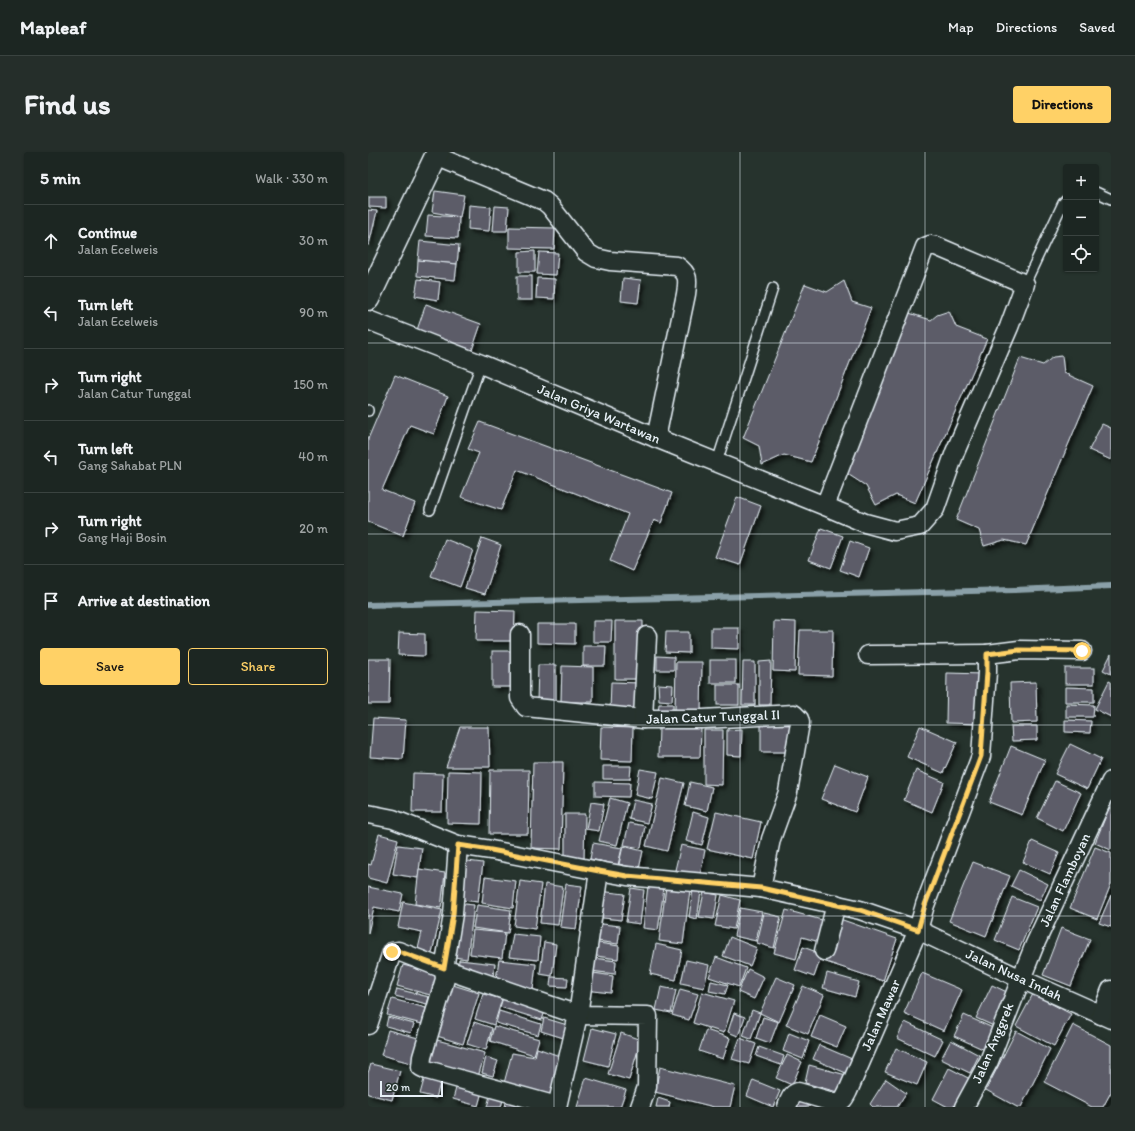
<!DOCTYPE html>
<meta charset="utf-8">
<style>
body{margin:0;font-family:Itim,sans-serif;background:#252e2a;color:#f1f3f6}
.controls{position:absolute;right:12px;top:12px;display:grid;overflow:hidden;border-radius:4px;box-shadow:0 1px 3px #0004}
.controls button{width:36px;height:36px;display:grid;place-items:center;padding:0;border:0;border-bottom:1px solid #3a4340;background:#1c2622;color:#f1f3f6;font:20px sans-serif}
.scale{position:absolute;left:12px;bottom:10px;width:63px;box-sizing:border-box;padding-left:4px;border:2px solid #e8f1f8;border-top:0;font-size:11px;line-height:14px;white-space:nowrap;color:#e8f1f8;-webkit-text-stroke:3px #26332d;paint-order:stroke}
.stop{position:absolute;width:12px;height:12px;margin:-9px;border:3px solid #ffd166;border-radius:50%;background:#fff}
.stop.end{background:#ffd166;border-color:#fff;box-shadow:0 1px 4px #0008}
.list{margin:0;padding:0;list-style:none}
h2{display:flex;justify-content:space-between;align-items:center;height:52px;margin:0;padding:0 16px;font-size:17px}
h2 small{font-size:13px;font-weight:400;color:#a0a5a5}
.list li{display:grid;grid-template-columns:26px 1fr auto;gap:12px;align-items:center;box-sizing:border-box;height:72px;padding:0 16px;border-top:1px solid #3a4340}
.list b{display:block;font-size:15px;white-space:nowrap}
.list p{margin:0;font-size:13px;white-space:nowrap;color:#a0a5a5}
.list em{font-size:13px;font-style:normal;color:#a0a5a5}
.actions{display:flex;gap:8px;padding:12px 16px}
.actions a{flex:1;padding:9px 0;border:1px solid #ffd166;border-radius:4px;text-align:center;font-size:14px;color:#ffd166}
.actions .main{background:#ffd166;color:#111}
.icon{flex:none;width:22px;height:22px;fill:none;stroke:currentColor;stroke-width:2;stroke-linecap:round;stroke-linejoin:round}
.map{position:relative;flex:none;width:743px;height:955px;overflow:hidden;border-radius:4px}
header{display:flex;align-items:center;gap:24px;box-sizing:border-box;height:56px;padding:0 20px;background:#1c2622;border-bottom:1px solid #3a4340}
header strong{font-size:19px}
nav{display:flex;gap:22px;margin-inline-start:auto;font-size:14px}
.intro{display:flex;align-items:center;justify-content:space-between;box-sizing:border-box;height:96px;padding:0 24px}
h1{margin:0;font-size:28px}
.button{padding:10px 18px;border-radius:4px;background:#ffd166;color:#111;font-size:14px;font-weight:700}
main{display:flex;gap:24px;padding:0 24px}
aside{flex:1;background:#1c2622;border-radius:4px;box-shadow:0 1px 3px #0004}
.map>svg:first-child{display:block}
</style>
<header>
<strong>Mapleaf</strong>
<nav><a>Map</a><a>Directions</a><a>Saved</a></nav>
</header>
<div class="intro"><h1>Find us</h1><a class="button">Directions</a></div>
<main>
<aside>
<h2>5 min<small>Walk · 330 m</small></h2>
<ul class="list">
<li><svg class="icon" aria-label="ahead" viewBox="0 0 24 24"><path d="M12 20V5M6 11l6-6 6 6"/></svg><div><b>Continue</b><p>Jalan Ecelweis</p></div><em>30 m</em></li>
<li><svg class="icon" aria-label="left" viewBox="0 0 24 24"><path d="M17 20v-9H6M10 6l-5 5 5 5"/></svg><div><b>Turn left</b><p>Jalan Ecelweis</p></div><em>90 m</em></li>
<li><svg class="icon" aria-label="right" viewBox="0 0 24 24"><path d="M7 20v-9h11M14 6l5 5-5 5"/></svg><div><b>Turn right</b><p>Jalan Catur Tunggal</p></div><em>150 m</em></li>
<li><svg class="icon" aria-label="left" viewBox="0 0 24 24"><path d="M17 20v-9H6M10 6l-5 5 5 5"/></svg><div><b>Turn left</b><p>Gang Sahabat PLN</p></div><em>40 m</em></li>
<li><svg class="icon" aria-label="right" viewBox="0 0 24 24"><path d="M7 20v-9h11M14 6l5 5-5 5"/></svg><div><b>Turn right</b><p>Gang Haji Bosin</p></div><em>20 m</em></li>
<li><svg class="icon" aria-label="arrive" viewBox="0 0 24 24"><path d="M6 21V4h12l-3 4 3 4H6"/></svg><div><b>Arrive at destination</b></div></li>
</ul>
<div class="actions"><a class="main">Save</a><a>Share</a></div>
</aside>
<div class="map">
<svg width="743" height="955" viewBox="0 0 743 955">
<defs>
<filter id="shadow"><feDropShadow dx="3.5" dy="3.5" stdDeviation="2" flood-color="#0009"/></filter>
</defs>
<rect width="100%" height="100%" fill="#26332d"/>
<filter id="ink" filterUnits="userSpaceOnUse"><feTurbulence type="fractalNoise" baseFrequency=".025" numOctaves="2"/><feDisplacementMap in="SourceGraphic" scale="8" xChannelSelector="R" yChannelSelector="G"/><feConvolveMatrix kernelMatrix="1 2 1 2 8 2 1 2 1" color-interpolation-filters="sRGB"/></filter>
<g filter="url(#ink)">
<g fill="none" stroke-linecap="round" stroke-linejoin="round">
<path stroke="#8aa0a8" stroke-width="6" d="M0 453 646 438 743 434"/>
</g>
<g fill="#5c5c68" stroke="#e8f1f8" filter="url(#shadow)">
<path d="M67 39 96 43 92 65 64 60Z"/>
<path d="M1 45H18V56L1 55Z"/>
<path d="M101 53 123 55 121 79 100 77Z"/>
<path d="M127 54 141 55 139 79H125Z"/>
<path d="M0 58 9 59 1 93H0Z"/>
<path d="M60 63 91 65 90 86 58 84Z"/>
<path d="M141 75 187 76 186 97 141 96Z"/>
<path d="M52 89 91 93 89 112 50 108Z"/>
<path d="M167 99V120H151V100Z"/>
<path d="M171 100 190 101 188 123 169 122Z"/>
<path d="M50 108 89 112 87 128 49 124Z"/>
<rect x="149" y="124" width="15" height="24"/>
<path d="M169 126 187 127 186 147 168 146Z"/>
<path d="M255 126 273 128 270 151 253 149Z"/>
<path d="M50 127 72 130 70 148 47 144Z"/>
<path d="M476 129 484 150 503 156 443 310 416 303 394 313 391 294 375 286 437 132 459 140Z"/>
<path d="M58 152 113 172 104 198 49 178Z"/>
<path d="M581 159 588 175 619 187 547 351 528 343 508 353 498 334 475 319 541 161 563 168 569 163Z"/>
<path d="M694 204 696 221 725 234 658 393 636 388 616 394 611 378 588 368 652 206 675 213 685 205Z"/>
<path d="M27 223 80 244 66 282 42 273 14 338 47 351 35 384 0 370V287Z"/>
<path d="M112 270 304 341 293 371 286 368 264 419 242 409 260 362 149 318 133 358 93 345 111 301 100 297Z"/>
<path d="M734 272 743 276V308L721 298Z"/>
<path d="M369 345 393 354 372 413 347 405Z"/>
<path d="M453 376 475 384 463 416 441 408Z"/>
<path d="M114 386 133 393 117 442 97 436Z"/>
<path d="M77 387 105 398 92 435 63 424Z"/>
<path d="M482 389 501 396 491 425 472 418Z"/>
<path d="M109 458 147 459 146 489H108Z"/>
<path d="M225 469H244L243 490H225Z"/>
<path d="M247 469H275L274 527H247Z"/>
<path d="M406 469 428 470 427 520 405 519Z"/>
<path d="M169 472H207V492L169 491Z"/>
<path d="M343 476H371V497L343 496Z"/>
<path d="M432 478H465L464 524 430 523Z"/>
<path d="M298 480H321V501L297 500Z"/>
<path d="M31 481 57 482V504L30 503Z"/>
<path d="M215 494H238L237 514H215Z"/>
<rect x="124" y="499" width="24" height="36"/>
<path d="M743 502V522L735 518Z"/>
<path d="M289 504 306 505V518H289Z"/>
<path d="M0 507H22L21 552H0Z"/>
<rect x="342" y="508" width="26" height="23"/>
<path d="M403 509 402 553H391V510Z"/>
<path d="M308 510H334L333 559H307Z"/>
<path d="M375 510H387V553H374Z"/>
<path d="M170 513H188V551H169Z"/>
<path d="M194 514 225 515V550H193Z"/>
<rect x="697" y="516" width="29" height="16"/>
<path d="M579 521 615 522 614 572 578 571Z"/>
<path d="M741 529 743 530V565L727 557Z"/>
<path d="M243 530 272 531V559H242Z"/>
<path d="M668 530 669 570 643 571 642 531Z"/>
<path d="M290 532 305 533 304 549 291 548Z"/>
<rect x="349" y="533" width="22" height="20"/>
<path d="M697 535 726 536V550H697Z"/>
<path d="M291 552H305V561H290Z"/>
<path d="M698 552 726 553 725 565H698Z"/>
<path d="M5 566 38 568 35 607 2 605Z"/>
<path d="M697 568 723 569 722 581 697 580Z"/>
<path d="M393 572 424 573V600H393Z"/>
<path d="M552 574 589 590 575 621 539 605Z"/>
<path d="M643 574H669V588L644 589Z"/>
<path d="M92 575H121L122 615H78Z"/>
<path d="M233 575 265 576 264 609 232 608Z"/>
<path d="M291 576H333L332 605H290Z"/>
<path d="M374 577 373 604 359 603V578Z"/>
<path d="M336 578H355L354 633 336 632Z"/>
<path d="M702 592 733 607 719 637 687 622Z"/>
<path d="M643 594 677 608 654 663 621 650Z"/>
<path d="M165 610H195L193 697 163 696Z"/>
<path d="M467 612 500 625 487 660 453 647Z"/>
<path d="M235 614H263L262 627H235Z"/>
<path d="M272 617 290 620 284 647 267 643Z"/>
<path d="M122 618H161L160 682H121Z"/>
<path d="M548 618 576 630 564 660 536 648Z"/>
<path d="M80 619 114 620 113 672 79 671Z"/>
<path d="M45 621 75 622 74 660H44Z"/>
<path d="M294 626 316 631 299 699 278 694Z"/>
<path d="M687 629 713 641 695 679 669 666Z"/>
<path d="M227 630 262 631 261 645 227 644Z"/>
<path d="M322 630 344 635 339 659 317 654Z"/>
<path d="M242 646 259 651 249 693 231 689Z"/>
<path d="M265 648 284 652 279 671 261 667Z"/>
<path d="M223 650 236 652 231 679 218 677Z"/>
<path d="M743 651V698L727 691Z"/>
<path d="M325 660 341 665 334 693 318 689Z"/>
<path d="M348 660 393 670 385 707 339 697Z"/>
<path d="M197 662H217L216 707H197Z"/>
<path d="M261 671 277 674 273 696 256 693Z"/>
<path d="M11 682 30 687 19 731 0 726V712L3 713Z"/>
<path d="M664 689 691 701 682 722 655 710Z"/>
<path d="M225 691 254 696 250 713 222 707Z"/>
<path d="M30 693 54 696 50 726 25 722Z"/>
<path d="M313 693 337 698 332 724 307 718Z"/>
<path d="M255 694 275 699 271 717 251 712Z"/>
<path d="M727 695 743 701V732L729 767 702 756Z"/>
<path d="M92 708 115 711 110 750 87 747Z"/>
<path d="M605 710 642 724 618 784 581 769Z"/>
<path d="M51 717 77 721 73 756 47 752Z"/>
<path d="M651 718 680 732 672 748 643 734Z"/>
<path d="M117 725 148 729 145 756 114 751Z"/>
<path d="M152 729 173 732 167 777 146 774Z"/>
<path d="M177 732 195 735 190 773 172 771Z"/>
<path d="M198 732 214 734 208 777 192 775Z"/>
<path d="M280 734 296 736 290 778 275 776Z"/>
<path d="M0 735 35 742 31 760 6 755 0 781Z"/>
<path d="M298 735 322 738 315 792 291 789Z"/>
<path d="M263 736 276 738 272 772 258 770Z"/>
<path d="M325 738 333 740 329 767 321 765Z"/>
<path d="M231 739 257 742 253 768 227 765Z"/>
<path d="M336 740 350 743 346 767 331 765Z"/>
<path d="M354 743 372 748 366 777 347 774Z"/>
<path d="M743 743V775L731 771Z"/>
<path d="M644 745 669 755 651 798 627 788Z"/>
<path d="M35 750 74 758 63 805 49 801 54 780 30 775Z"/>
<path d="M87 751 106 753 99 807 80 804Z"/>
<path d="M109 753 143 758 140 781 105 776Z"/>
<path d="M372 756 394 760 388 789 366 784Z"/>
<path d="M418 758 461 770 455 791 434 785 428 807 406 801Z"/>
<path d="M396 761 413 765 406 796 389 791Z"/>
<path d="M469 766 529 787 515 829 455 809Z"/>
<path d="M225 771 252 774 250 792 222 788Z"/>
<path d="M693 776 722 787 703 834 675 823Z"/>
<path d="M105 778 137 781 134 806 102 802Z"/>
<path d="M145 782 172 785 170 808 141 805Z"/>
<path d="M362 785 389 796 382 814 355 804Z"/>
<path d="M176 790 188 792 184 824 172 822Z"/>
<path d="M223 790 251 794 250 807 221 803Z"/>
<path d="M288 792 314 798 308 828 282 822Z"/>
<path d="M435 795 454 802 446 825 427 818Z"/>
<path d="M348 805 378 816 371 835 341 825Z"/>
<path d="M225 806 248 809 247 822 223 819Z"/>
<path d="M91 808 127 812 125 824 90 820Z"/>
<path d="M131 808 168 812 165 838 127 833Z"/>
<path d="M318 808 341 813 336 836 313 831Z"/>
<path d="M35 813 72 823 66 844 29 834Z"/>
<path d="M380 817 396 825 386 847 370 840Z"/>
<path d="M219 820 245 824 243 841 217 838Z"/>
<path d="M459 821 491 830 487 845 455 836Z"/>
<path d="M554 821 594 838 576 879 536 861Z"/>
<path d="M183 825 200 826 199 835 182 834Z"/>
<path d="M408 825 427 833 411 870 392 861Z"/>
<path d="M343 829 360 833 357 842 341 839Z"/>
<path d="M85 833 111 841 95 892 69 884Z"/>
<path d="M624 833 643 842 628 875 608 866Z"/>
<path d="M435 834 456 843 440 882 418 873Z"/>
<path d="M293 835 308 838 303 861 288 858Z"/>
<path d="M29 837 61 845 59 852 27 844Z"/>
<path d="M312 837 330 842 321 868 304 863Z"/>
<path d="M334 840 366 849 356 881 325 871Z"/>
<path d="M115 842 134 847 126 873 107 867Z"/>
<path d="M665 842 703 862 686 894 648 874Z"/>
<path d="M136 843 178 856 174 868 132 855Z"/>
<path d="M24 847 58 856 54 872 19 863Z"/>
<path d="M384 858 392 861 383 887 375 884Z"/>
<path d="M131 859 173 872 170 883 128 871Z"/>
<path d="M366 861 377 865 370 884 360 880Z"/>
<path d="M452 863 478 874 469 895 443 885Z"/>
<path d="M596 863 627 877 617 898 586 884Z"/>
<path d="M20 865 46 872 43 881 18 874Z"/>
<path d="M395 865 410 870 402 891 388 886Z"/>
<path d="M176 866 206 875 202 888 173 879Z"/>
<path d="M106 870 124 876 118 898 99 892Z"/>
<path d="M537 870 575 888 567 904 529 886Z"/>
<path d="M705 873 743 893V940L735 955H724L676 930Z"/>
<path d="M126 874 171 887 166 903 122 889Z"/>
<path d="M224 876 248 882 240 914 216 908Z"/>
<path d="M20 878 54 887 47 912 13 903Z"/>
<path d="M338 878 362 886 355 907 331 899Z"/>
<path d="M648 879 682 897 653 955H649L618 938Z"/>
<path d="M253 881 273 888 261 928 240 922Z"/>
<path d="M421 881 441 889 435 907 415 899Z"/>
<path d="M372 886 388 892 381 912 364 907Z"/>
<path d="M69 888 117 901 110 925 62 912Z"/>
<path d="M583 888 611 903 602 921 573 907Z"/>
<path d="M451 893 484 907 478 921 445 907Z"/>
<path d="M391 895 416 904 413 913 388 904Z"/>
<path d="M169 896 197 906 189 948 135 935 144 901 167 905Z"/>
<path d="M528 896 559 910 549 933 517 920Z"/>
<path d="M419 903 434 910 424 933 408 926Z"/>
<path d="M118 905 130 909 125 924 114 921Z"/>
<path d="M3 912 32 919 24 948 0 942V921Z"/>
<path d="M441 913 478 923 473 941 437 931Z"/>
<path d="M292 915 367 934 362 955H346L287 940Z"/>
<path d="M581 916 602 927 587 955H580L565 947Z"/>
<path d="M57 924 73 928 68 946 52 942Z"/>
<path d="M218 926 258 938 252 955H209Z"/>
<path d="M518 927 538 941 529 955H505L502 952Z"/>
<path d="M385 928 412 939 405 955 379 944Z"/>
<path d="M90 929 115 936 110 954 85 947Z"/>
<path d="M123 940 136 944 133 955H119Z"/>
<path d="M427 944 443 951 441 955H423Z"/>
<path d="M139 946 172 955H137Z"/>
<path d="M290 946 302 950 301 955H288Z"/>
</g>
<g fill="none" stroke-linecap="round" stroke-linejoin="round">
<defs>
<g id="lane">
<path d="M728 40 743 47"/>
<path d="M657 132 695 51 698 48"/>
<path d="M0 259V258"/>
<path d="M349 310 405 136"/>
<path d="M62 358 113 212"/>
</g>
<g id="street">
<path d="M68 4 176 49 182 54 218 100 228 106 242 109 309 114C321 122 320 128 318 142L288 286"/>
<path d="M0 168 113 212 288 286 457 354 497 371 527 379 552 374 567 357 587 300 641 175 657 132 568 94 562 93 557 95 457 354"/>
<path d="M152 482V546L158 555 275 567H335L426 562 431 567 432 571 420 640 403 687 393 736"/>
<path d="M500 503 619 502"/>
<path d="M275 567 279 484"/>
<path d="M0 662 25 667 90 693 123 698 231 719 259 724 393 736 492 758 550 778 653 827 743 867"/>
<path d="M90 693 85 762 76 817 77 827 54 905 53 915 59 918 189 954"/>
<path d="M456 799 468 752"/>
<path d="M733 863 743 838"/>
<path d="M0 873 24 800 30 799 76 817 210 863 280 864 279 935 272 955"/>
<path d="M189 955 210 863 231 719"/>
<path d="M419 955C421 949 423 942 430 940L468 951C475 950 477 945 480 939L550 778 557 753 613 604 619 520V502L651 498 714 499"/>
<path d="M596 955 621 909 653 827 667 792 743 629"/>
</g>
<path id="secondary" d="M0 147 70 0"/>
</defs>
<use href="#lane" stroke="#e8f1f8" stroke-width="12"/>
<use href="#street" stroke="#e8f1f8" stroke-width="21"/>
<use href="#secondary" stroke="#e8f1f8" stroke-width="25"/>
<use href="#lane" stroke="#26332d" stroke-width="9"/>
<use href="#street" stroke="#26332d" stroke-width="18"/>
<use href="#secondary" stroke="#26332d" stroke-width="22"/>
</g>
</g>
<g fill="none" stroke-linecap="round" stroke-linejoin="round" filter="url(#ink)">
<path stroke="#ffd166" stroke-width="5" d="M24 800 30 799 76 816 85 762 90 693 123 698 231 719 259 724 393 736 492 758 550 778 557 753 613 604 619 520V502L651 498 714 499"/>
</g>
<path fill="none" stroke="#e8f1f8" stroke-width="1" stroke-opacity="0.55" d="M186 0V955M372 0V955M557 0V955M0 191H743M0 382H743M0 573H743M0 764H743"/>
<g text-anchor="middle" dominant-baseline="central" stroke-width="3" stroke-linejoin="round" paint-order="stroke">
<g font-size="14" fill="#e8f1f8" stroke="#26332d">
<text transform="translate(231 262) rotate(23)">Jalan Griya Wartawan</text>
<text transform="translate(345 565) rotate(-2)">Jalan Catur Tunggal II</text>
<text transform="translate(697 728) rotate(-65)">Jalan Flamboyan</text>
<text transform="translate(646 823) rotate(25)">Jalan Nusa Indah</text>
<text transform="translate(513 863) rotate(-66)">Jalan Mawar</text>
<text transform="translate(625 891) rotate(-67)">Jalan Anggrek</text>
</g>
</g>
</svg>
<div class="controls">
<button>+</button>
<button>−</button>
<button><svg class="icon" aria-label="locate" viewBox="0 0 24 24"><circle cx="12" cy="12" r="6"/><path d="M12 2v4M12 18v4M2 12h4M18 12h4"/></svg></button>
</div>
<div class="scale">20 m</div>
<div class="stop" style="left:714px;top:499px"></div>
<div class="stop end" style="left:24px;top:800px"></div>
</div>
</main>
